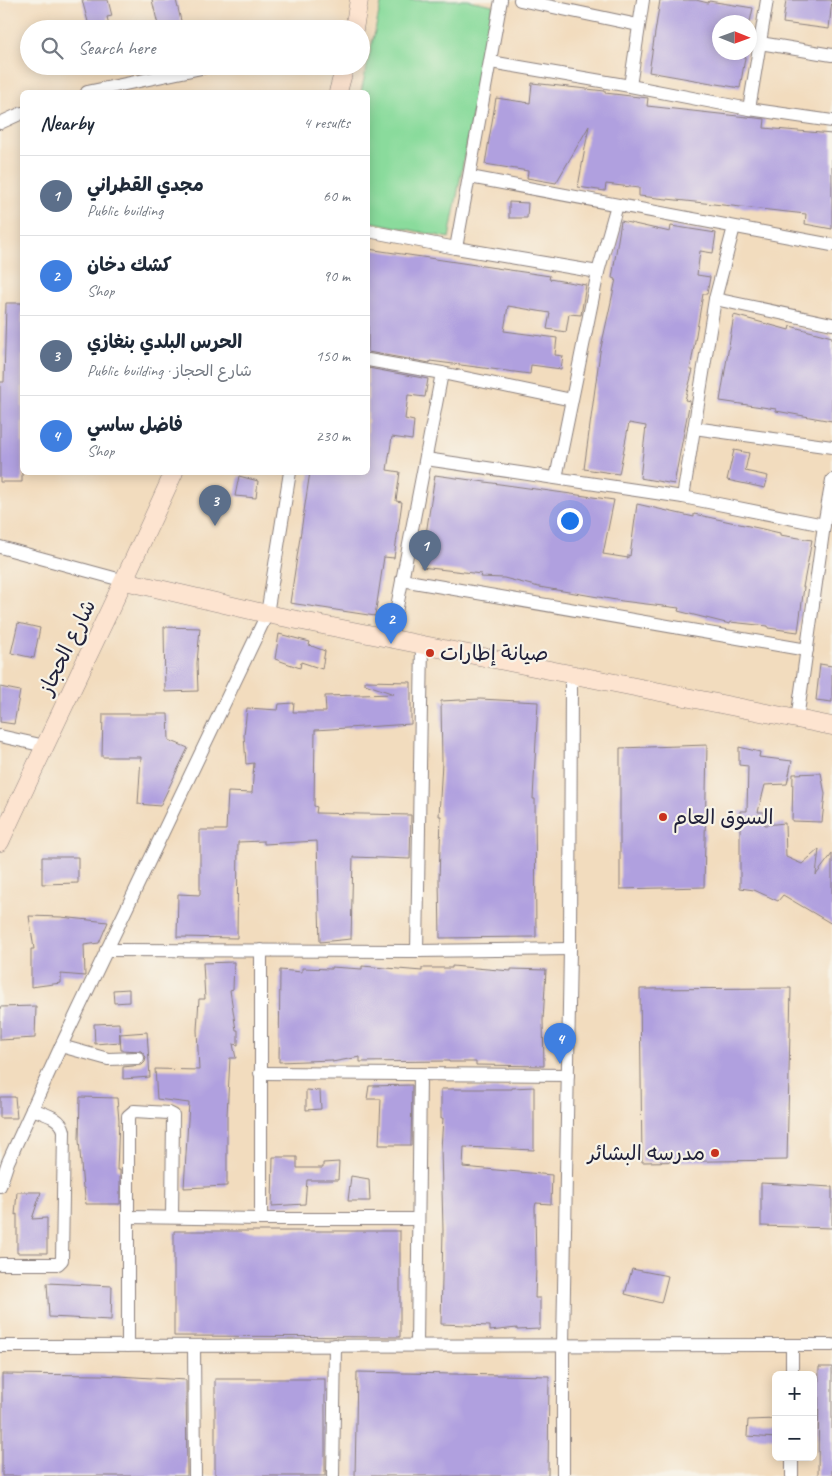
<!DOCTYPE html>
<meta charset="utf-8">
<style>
body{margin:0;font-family:Caveat,"Playpen Sans Arabic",sans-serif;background:#f2f2f3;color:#1f2937}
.controls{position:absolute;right:15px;bottom:15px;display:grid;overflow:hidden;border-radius:8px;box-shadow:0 2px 12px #0003}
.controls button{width:45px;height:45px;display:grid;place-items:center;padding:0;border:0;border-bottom:1px solid #e0e1e3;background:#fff;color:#1f2937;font:25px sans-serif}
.compass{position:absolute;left:712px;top:15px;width:45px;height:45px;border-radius:50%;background:#fff;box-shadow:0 2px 12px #0003;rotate:91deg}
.you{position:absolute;left:569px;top:520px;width:18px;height:18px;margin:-12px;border:4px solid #fff;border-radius:50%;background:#1a73e8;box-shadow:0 0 0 8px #1a73e833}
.badge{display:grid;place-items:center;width:32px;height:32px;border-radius:50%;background:#db2777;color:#fff;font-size:16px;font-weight:700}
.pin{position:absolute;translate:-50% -41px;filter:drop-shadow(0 1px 2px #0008)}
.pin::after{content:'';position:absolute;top:26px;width:18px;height:15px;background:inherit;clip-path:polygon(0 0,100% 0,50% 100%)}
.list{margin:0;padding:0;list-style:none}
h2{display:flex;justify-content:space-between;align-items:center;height:65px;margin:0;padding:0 20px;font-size:21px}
h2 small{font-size:16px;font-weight:400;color:#747a83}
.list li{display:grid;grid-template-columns:32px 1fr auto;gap:15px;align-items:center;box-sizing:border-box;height:80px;padding:0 20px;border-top:1px solid #e0e1e3}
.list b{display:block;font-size:19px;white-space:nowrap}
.list p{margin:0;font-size:16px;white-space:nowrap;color:#747a83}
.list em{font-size:16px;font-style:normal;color:#747a83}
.icon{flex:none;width:28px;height:28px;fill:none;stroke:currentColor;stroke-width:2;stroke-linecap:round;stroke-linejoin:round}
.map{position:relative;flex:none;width:832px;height:1476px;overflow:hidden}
.search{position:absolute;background:#fff;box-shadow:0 2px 12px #0003;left:20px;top:20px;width:350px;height:55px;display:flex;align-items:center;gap:12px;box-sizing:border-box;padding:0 18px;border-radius:28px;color:#747a83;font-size:19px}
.panel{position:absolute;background:#fff;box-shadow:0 2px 12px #0003;left:20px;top:90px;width:350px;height:385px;border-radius:8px}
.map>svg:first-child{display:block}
</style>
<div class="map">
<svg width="832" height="1476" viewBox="0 0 832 1476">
<rect width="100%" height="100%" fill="#f7f3e8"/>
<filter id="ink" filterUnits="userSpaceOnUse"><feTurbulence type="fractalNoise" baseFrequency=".02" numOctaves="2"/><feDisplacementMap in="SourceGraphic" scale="10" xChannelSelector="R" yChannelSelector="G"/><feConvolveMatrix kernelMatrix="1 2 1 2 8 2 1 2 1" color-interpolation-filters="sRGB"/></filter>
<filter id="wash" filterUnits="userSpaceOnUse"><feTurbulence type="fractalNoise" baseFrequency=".0096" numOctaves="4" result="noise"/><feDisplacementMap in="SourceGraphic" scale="20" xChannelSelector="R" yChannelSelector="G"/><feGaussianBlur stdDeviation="1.12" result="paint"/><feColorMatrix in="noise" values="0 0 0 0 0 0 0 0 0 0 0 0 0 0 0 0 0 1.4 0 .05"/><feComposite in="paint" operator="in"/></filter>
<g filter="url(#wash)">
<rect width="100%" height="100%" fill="#f2dcbe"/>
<path fill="#8adb9c" stroke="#567e6c" d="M382 0H468L493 5 449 238 368 221V92H361Z"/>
<g id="blocks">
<g fill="#b0a0df">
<path d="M82 0H108L112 16 107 17 110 29H90Z"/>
<path d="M152 0H176L183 29H159Z"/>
<path d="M660 0H696L708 3 709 1 753 8 750 22H720V52H746L740 88 649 72Z"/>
<path d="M786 0H832L829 29 783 23Z"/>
<path d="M532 83 605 91V93L648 98 647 106 765 119 764 128 832 134V229L805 224 806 214 639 196V188L606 184 605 191 578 187 589 126 556 183 527 178 528 171 485 164 496 98 530 103Z"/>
<path d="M509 202 528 203 527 218H509Z"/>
<path d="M621 221 670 232 671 226 716 233 713 253 700 251 697 275 710 277 707 294H703L690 370H693L685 400 690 401 674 484 640 478 646 426 629 423 619 474 584 469 600 352 616 279 612 278Z"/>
<path d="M368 249 550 276 549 279 586 285 581 315 569 314 566 332 547 329 550 313 508 306 504 331 557 338 555 355 563 356 561 369 531 365 530 374 430 361V363L368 352Z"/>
<path d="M6 303H22V482H0V382H4Z"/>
<path d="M734 315 789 330 790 326 832 337V421L776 411V409L720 401Z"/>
<path d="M368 368 428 379 425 397 408 395 405 419 414 421 412 440 392 437 387 470 400 472 396 501 402 502 394 558 384 557 375 616 290 603 310 472H368Z"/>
<path d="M734 450 749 453 745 471 768 476 765 488 727 480Z"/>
<path d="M435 475 614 500 603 554 628 558V555L630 556 637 504 694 517V514L758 528 780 533V535L812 540 803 587H804L798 632 768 628V626L730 622V624L678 611 679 608 622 601 539 587 504 578 480 577 481 574 421 567Z"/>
<path d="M239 476 258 481 256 498 235 496Z"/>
<path d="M18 623 40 628 34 658 11 653Z"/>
<path d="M164 627 200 628 197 663 198 691 165 692Z"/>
<path d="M279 634 310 642 309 645 325 651 322 669 301 662 300 668 275 659Z"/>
<path d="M820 664 832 666V702L816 700Z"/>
<path d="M365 681 411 682V724L315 730 314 806 317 807 316 813 411 815 410 859 353 857 351 939 320 942 317 841 264 844V841L238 842 237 938 177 937 178 894 200 895V830H226L228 792 252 793 254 763 246 764 244 735 247 708 278 710 279 704 294 703 293 712H326L325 696 394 694 365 684Z"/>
<path d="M0 687 20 691 14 724 0 722Z"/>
<path d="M480 699 538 702 533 799H535L536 937 440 938 439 880 441 816H439L442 762 441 701Z"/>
<path d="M103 714H168L169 740 188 748 160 806 138 804 141 757H102Z"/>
<path d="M707 745 704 887 620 889V748Z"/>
<path d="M739 747 760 752 759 757 792 761 787 784 765 785 758 812H764L765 825 785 823 786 857 802 864 819 849 816 875 832 854V924L783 895 778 901 754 890 740 888V811H747L748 766 739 765Z"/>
<path d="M821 773 825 794 822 822 792 821 793 774Z"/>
<path d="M42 857H78V883L42 884Z"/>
<path d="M29 916 61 917 108 922 99 943 84 945 85 976 61 974V983L31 987V949H34Z"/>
<path d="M234 962 233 989 230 990 236 1030H238V1045L233 1044 236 1058H230L227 1115V1186L184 1188 189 1103 157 1099 155 1069 199 1070 197 1030 199 999H205L203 963Z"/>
<path d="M362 966 422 971V968H452V966L511 971V969L546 970 543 1020 544 1066 476 1065V1062H449V1061L360 1062V1057L332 1062V1060L279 1062 280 970 302 972V968L331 969V967L362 969Z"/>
<path d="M791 988 787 1160 642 1162 640 989Z"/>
<path d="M129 989V1002L114 1003 113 990Z"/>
<path d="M36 1006 35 1038 0 1040V1007Z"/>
<path d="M119 1023 120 1042 95 1044 94 1024Z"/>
<path d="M147 1032 150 1077 123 1079V1067L142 1065 145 1062 146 1057 141 1051 121 1050 120 1034Z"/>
<path d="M412 1085 411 1145H379L381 1099H367L369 1086Z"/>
<path d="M534 1087V1150L464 1147 463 1167 552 1175 551 1204 536 1203 535 1207 536 1266 535 1298H540V1329L517 1330V1328L490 1331V1326L441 1324 443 1230 441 1149 443 1118 441 1119V1089H512V1088Z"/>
<path d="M306 1090 320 1091 321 1109 306 1110Z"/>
<path d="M0 1097H15L17 1118H0Z"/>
<path d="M80 1097 117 1098 119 1120 117 1170H120V1204H86L84 1188H83L79 1140Z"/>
<path d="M273 1157H297V1168H323V1163L339 1162 338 1180H307L305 1204 272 1206Z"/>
<path d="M351 1176 369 1179 370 1201H348Z"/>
<path d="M761 1183 832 1187V1228L761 1226Z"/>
<path d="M17 1192H41L32 1219 47 1218V1253H17V1214L15 1215Z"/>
<path d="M174 1231H400V1337L174 1336Z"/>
<path d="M632 1269 668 1276 661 1303 625 1294Z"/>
<path d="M47 1283 112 1286 111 1320 49 1317Z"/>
<path d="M819 1367H832V1476H818Z"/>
<path d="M357 1372 549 1376 548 1476H355Z"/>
<path d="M2 1374 101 1375 186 1380 187 1476H2Z"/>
<rect x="215" y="1379" width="110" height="97"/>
<path d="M776 1419V1438L747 1436 748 1420Z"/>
</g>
</g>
</g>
<g filter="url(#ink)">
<use href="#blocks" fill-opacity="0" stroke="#8a7f7c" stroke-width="1"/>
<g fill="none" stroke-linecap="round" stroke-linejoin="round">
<defs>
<g id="street">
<path d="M520 0 638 25"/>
<path d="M760 43 832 55"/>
<path d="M491 62 630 86 749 109 832 121"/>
<path d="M630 86 643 0"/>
<path d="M87 92 211 66"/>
<path d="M749 109 767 0"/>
<path d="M0 123 22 113"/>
<path d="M470 177 832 245"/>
<path d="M368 231 456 248 598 272"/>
<path d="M456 248 501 0"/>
<path d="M715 299 832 324"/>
<path d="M368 360 442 373 572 400"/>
<path d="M694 428 832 447"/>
<path d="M426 459 683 497 824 525"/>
<path d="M556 478 598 272 617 205"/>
<path d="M683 497 715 299 734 227"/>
<path d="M0 547 125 581"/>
<path d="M402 580 807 650"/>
<path d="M391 638 442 373"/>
<path d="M797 720 824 525 832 480"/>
<path d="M0 736 45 746"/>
<path d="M106 950 417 951 570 949"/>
<path d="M417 951 422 644"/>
<path d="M61 1046 108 1059 138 1058"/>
<path d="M260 1073 568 1075"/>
<path d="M0 1186 8 1162 61 1046 267 614 290 472"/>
<path d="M129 1217 261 1219H418"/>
<path d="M261 1219V950"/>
<path d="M0 1264H58L62 1260 64 1131C61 1117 44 1114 32 1109"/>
<path d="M417 1345 420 1074"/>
<path d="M0 1346 832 1345"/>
<path d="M128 1346V1116L134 1111 169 1113 173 1115 172 1217"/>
<path d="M194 1346 195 1476"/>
<path d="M792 1375V1345"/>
<path d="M333 1476 335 1345"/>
<path d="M563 1476V1345L570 949 571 675"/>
<path d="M792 1476V1457"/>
</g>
<g id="secondary">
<path d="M354 29 359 0"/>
<path d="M338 92 345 66"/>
<path d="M125 581 267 614 832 726"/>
<path d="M0 842C57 718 118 596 174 472"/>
</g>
</defs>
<use href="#street" stroke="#8a7f7c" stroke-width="14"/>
<use href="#secondary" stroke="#8a7f7c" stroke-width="19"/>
<use href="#street" stroke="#fff" stroke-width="12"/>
<use href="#secondary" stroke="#fde4d0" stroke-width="18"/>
</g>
</g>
<g fill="#c8321e" stroke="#f7f3e8" stroke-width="2">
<circle cx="430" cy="653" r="5"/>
<circle cx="663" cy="817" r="5"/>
<circle cx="715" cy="1153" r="5"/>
</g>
<g text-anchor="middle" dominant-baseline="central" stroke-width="4.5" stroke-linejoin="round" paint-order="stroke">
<g font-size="21" fill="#22223b" stroke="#f7f3e8">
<text transform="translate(67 647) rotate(-64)">شارع الحجاز</text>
</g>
<g font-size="21" fill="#22223b" stroke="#f7f3e8" text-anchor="start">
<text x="440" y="653">صيانة إطارات</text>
<text x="673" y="817">السوق العام</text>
<text x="705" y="1153" text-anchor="end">مدرسه البشائر</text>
</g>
</g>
</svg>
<div class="controls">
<button>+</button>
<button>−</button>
</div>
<svg class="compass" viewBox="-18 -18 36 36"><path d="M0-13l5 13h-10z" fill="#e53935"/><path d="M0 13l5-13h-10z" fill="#747a83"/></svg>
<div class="you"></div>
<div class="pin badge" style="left:425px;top:571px;background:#5c6f8a">1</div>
<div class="pin badge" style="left:391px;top:644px;background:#3f7fe0">2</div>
<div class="pin badge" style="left:215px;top:526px;background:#5c6f8a">3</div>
<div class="pin badge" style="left:560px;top:1064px;background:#3f7fe0">4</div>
<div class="search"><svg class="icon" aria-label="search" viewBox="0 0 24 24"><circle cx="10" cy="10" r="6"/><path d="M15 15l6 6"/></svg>Search here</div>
<section class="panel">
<h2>Nearby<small>4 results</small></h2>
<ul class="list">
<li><span class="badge" style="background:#5c6f8a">1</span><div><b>مجدي القطراني</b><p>Public building</p></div><em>60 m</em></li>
<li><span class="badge" style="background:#3f7fe0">2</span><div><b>كشك دخان</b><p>Shop</p></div><em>90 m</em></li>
<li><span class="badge" style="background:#5c6f8a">3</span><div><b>الحرس البلدي بنغازي</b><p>Public building · شارع الحجاز</p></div><em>150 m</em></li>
<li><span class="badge" style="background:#3f7fe0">4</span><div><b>فاضل ساسي</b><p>Shop</p></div><em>230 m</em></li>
</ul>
</section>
</div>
